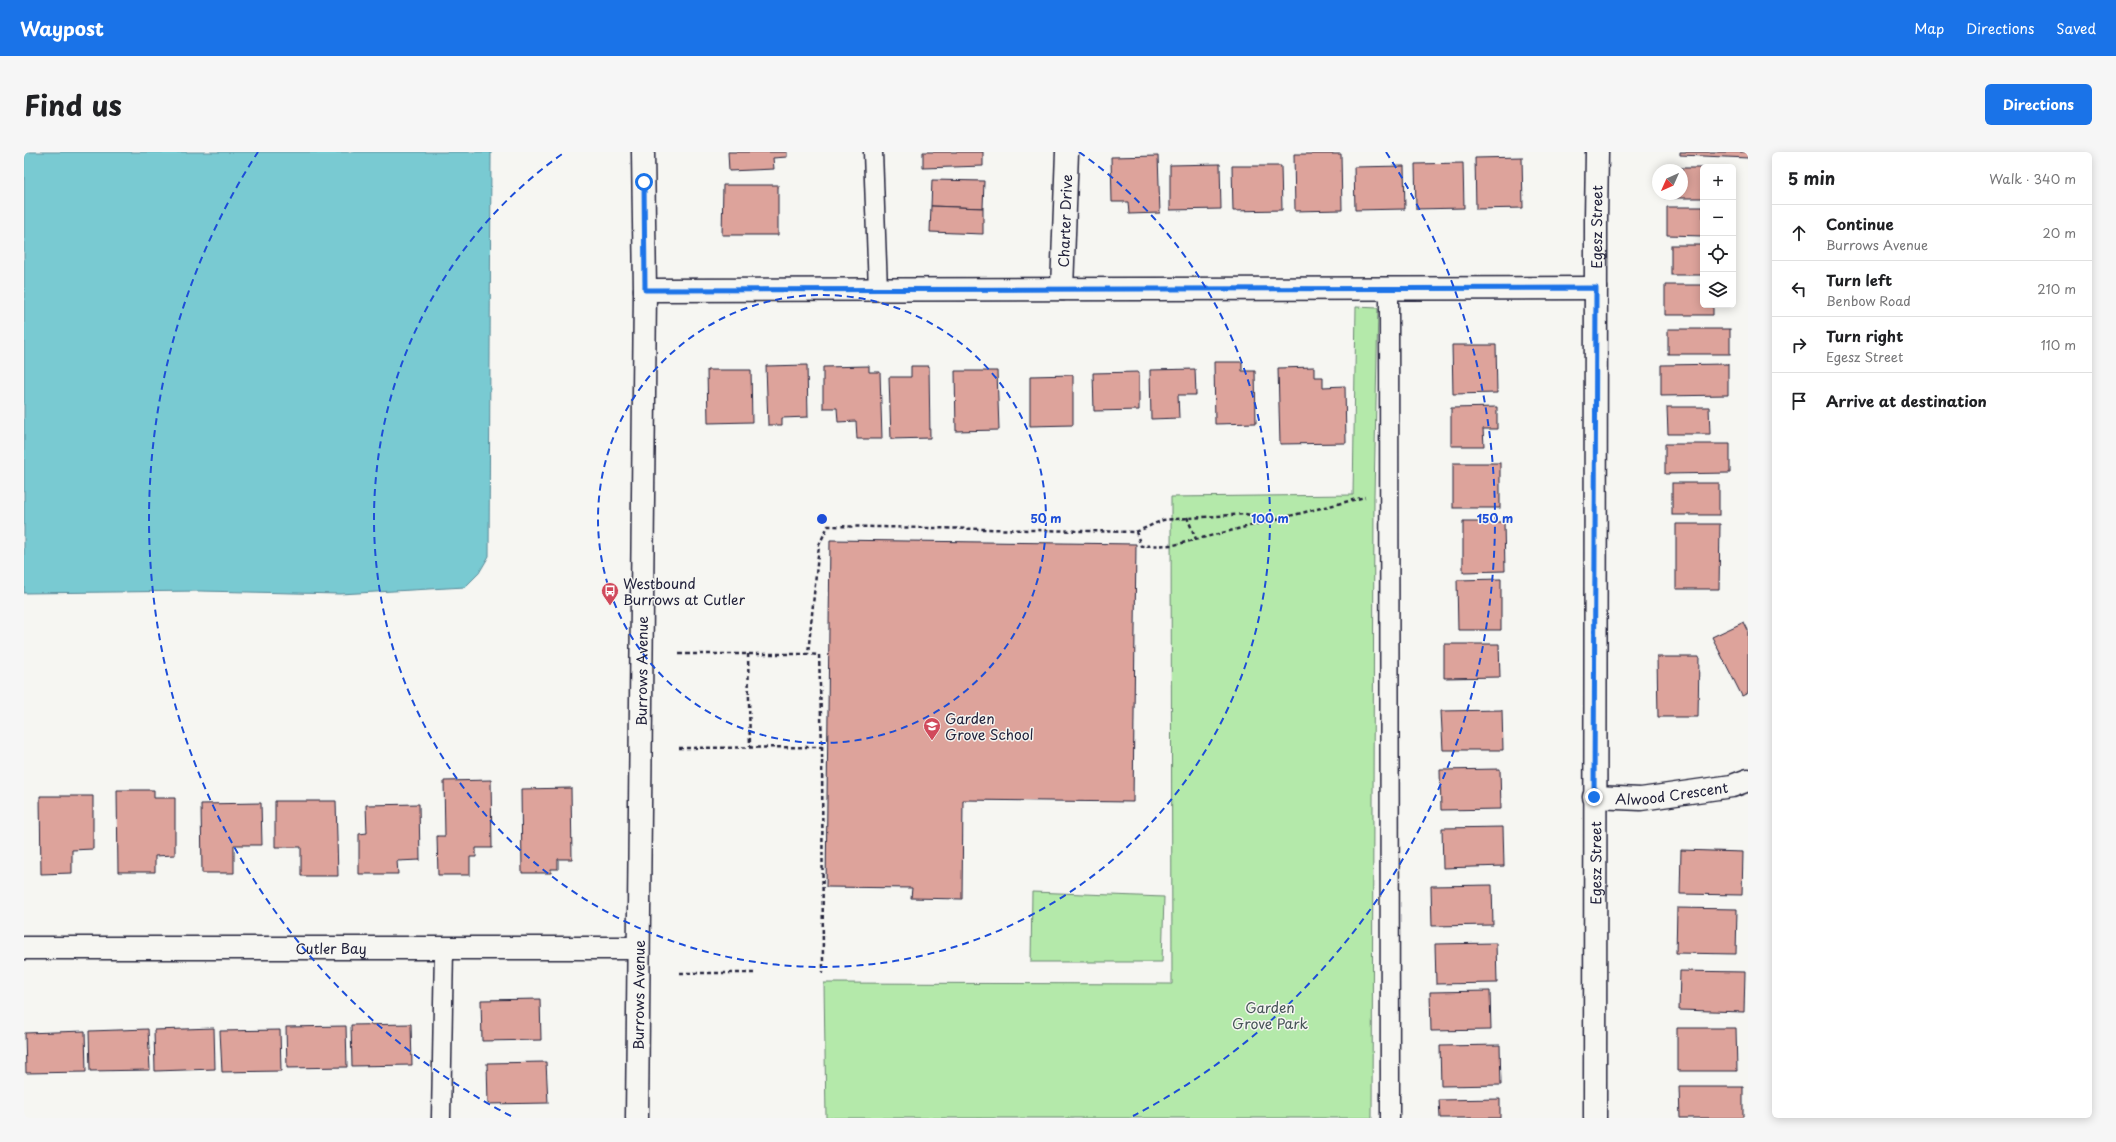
<!DOCTYPE html>
<meta charset="utf-8">
<style>
body{margin:0;font-family:"Playpen Sans",sans-serif;background:#f6f6f6;color:#202124}
.controls{position:absolute;right:12px;top:12px;display:grid;overflow:hidden;border-radius:6px;box-shadow:0 2px 10px #0003}
.controls button{width:36px;height:36px;display:grid;place-items:center;padding:0;border:0;border-bottom:1px solid #e0e0e0;background:#fff;color:#202124;font:20px sans-serif}
.compass{position:absolute;left:1628px;top:12px;width:36px;height:36px;border-radius:50%;background:#fff;box-shadow:0 2px 10px #0003;rotate:225deg}
.stop{position:absolute;width:12px;height:12px;margin:-9px;border:3px solid #1a73e8;border-radius:50%;background:#fff}
.stop.end{background:#1a73e8;border-color:#fff;box-shadow:0 1px 4px #0008}
.list{margin:0;padding:0;list-style:none}
h2{display:flex;justify-content:space-between;align-items:center;height:52px;margin:0;padding:0 16px;font-size:17px}
h2 small{font-size:13px;font-weight:400;color:#757577}
.list li{display:grid;grid-template-columns:26px 1fr auto;gap:12px;align-items:center;box-sizing:border-box;height:56px;padding:0 16px;border-top:1px solid #e0e0e0}
.list b{display:block;font-size:15px;white-space:nowrap}
.list p{margin:0;font-size:13px;white-space:nowrap;color:#757577}
.list em{font-size:13px;font-style:normal;color:#757577}
.icon{flex:none;width:22px;height:22px;fill:none;stroke:currentColor;stroke-width:2;stroke-linecap:round;stroke-linejoin:round}
.map{position:relative;flex:none;width:1724px;height:966px;overflow:hidden;border-radius:6px}
header{display:flex;align-items:center;gap:24px;box-sizing:border-box;height:56px;padding:0 20px;background:#1a73e8;color:#fff}
header strong{font-size:19px}
nav{display:flex;gap:22px;margin-inline-start:auto;font-size:14px}
.intro{display:flex;align-items:center;justify-content:space-between;box-sizing:border-box;height:96px;padding:0 24px}
h1{margin:0;font-size:28px}
.button{padding:10px 18px;border-radius:6px;background:#1a73e8;color:#fff;font-size:14px;font-weight:700}
main{display:flex;gap:24px;padding:0 24px}
aside{flex:1;background:#fff;border-radius:6px;box-shadow:0 2px 10px #0003}
.map>svg:first-child{display:block}
</style>
<header>
<strong>Waypost</strong>
<nav><a>Map</a><a>Directions</a><a>Saved</a></nav>
</header>
<div class="intro"><h1>Find us</h1><a class="button">Directions</a></div>
<main>
<div class="map">
<svg width="1724" height="966" viewBox="0 0 1724 966">
<rect width="100%" height="100%" fill="#f6f6f2"/>
<filter id="ink" filterUnits="userSpaceOnUse"><feTurbulence type="fractalNoise" baseFrequency=".025" numOctaves="2"/><feDisplacementMap in="SourceGraphic" scale="8" xChannelSelector="R" yChannelSelector="G"/><feConvolveMatrix kernelMatrix="1 2 1 2 8 2 1 2 1" color-interpolation-filters="sRGB"/></filter>
<g filter="url(#ink)">
<g fill="#b4e9aa" stroke="#6b8672">
<path d="M1332 155 1354 156 1350 343 1348 966H802L800 831 1148 832 1147 345 1329 343Z"/>
<path d="M1008 740 1140 745 1138 810H1007Z"/>
</g>
<path fill="#79cad2" stroke="#568796" d="M0 0H467L465 404 455 421 441 435 316 442 176 439 0 441Z"/>
<g fill="#dda39b" stroke="#22223b">
<path d="M704 0H763V5L749 6 750 17 705 19Z"/>
<path d="M899 0H959V14L899 16Z"/>
<path d="M1656 0H1724V6L1656 3Z"/>
<path d="M1270 2H1317L1318 58 1271 59Z"/>
<path d="M1134 4 1136 61 1105 62 1104 50H1088L1087 5Z"/>
<path d="M1498 5 1499 56 1452 57 1451 6Z"/>
<path d="M1439 11 1440 56 1392 57 1391 12Z"/>
<path d="M1196 12 1197 57 1146 58V13Z"/>
<path d="M1208 14H1257L1258 58 1209 59Z"/>
<path d="M1380 14 1381 57 1331 58 1330 15Z"/>
<path d="M1640 16H1679V46H1640V42H1658V18H1640Z"/>
<path d="M908 28 960 29 959 56 907 54Z"/>
<path d="M699 33H754V83H698Z"/>
<path d="M907 54 959 56V82L906 80Z"/>
<path d="M1643 55H1679V84L1643 83Z"/>
<rect x="1647" y="93" width="32" height="30"/>
<path d="M1641 133H1679V153H1689V163H1641Z"/>
<rect x="1644" y="177" width="62" height="25"/>
<path d="M1428 193H1472L1473 241 1429 242Z"/>
<path d="M1190 210H1218V219H1231L1232 271 1191 272Z"/>
<path d="M1704 212V243L1637 244V213Z"/>
<path d="M783 213 784 265 758 266V273H744L742 214Z"/>
<path d="M845 214V220H856L858 287H833L832 269 814 270 813 256H799V215Z"/>
<path d="M887 214H905L906 286 867 287 865 225H887Z"/>
<path d="M1290 215V225H1299V235L1321 234 1322 291 1256 292 1254 216Z"/>
<path d="M1171 217 1172 243H1154L1155 266 1127 267 1126 218Z"/>
<path d="M683 218H727L728 270 684 271Z"/>
<path d="M931 219H973L975 278 932 279Z"/>
<path d="M1115 220V258L1070 259 1069 221Z"/>
<path d="M1049 223V273L1006 274V224Z"/>
<path d="M1473 255V277H1459L1460 294H1427V256Z"/>
<path d="M1643 255H1685L1686 282H1644Z"/>
<path d="M1641 292H1706V321L1641 322Z"/>
<rect x="1429" y="311" width="47" height="45"/>
<rect x="1648" y="331" width="47" height="32"/>
<path d="M1439 370H1480L1481 419 1439 420Z"/>
<path d="M1652 372H1696L1695 437H1652Z"/>
<path d="M806 388 1112 392 1109 650 939 648 938 747 887 746 888 736 802 735Z"/>
<path d="M1477 427V478H1434L1433 428Z"/>
<path d="M1720 470 1724 478V541L1718 544 1688 485Z"/>
<path d="M1420 492H1475L1476 525 1420 526Z"/>
<path d="M1633 505H1675L1674 565H1634Z"/>
<path d="M1478 558 1479 598H1419L1417 559Z"/>
<path d="M1476 617 1477 657 1417 658 1416 618Z"/>
<path d="M467 628 468 696H452V705H446V723H414L413 684H421L420 629Z"/>
<path d="M547 636 548 707H534V717H527V721H498L497 637Z"/>
<path d="M93 638H130V646H151V703L131 704V720H94Z"/>
<path d="M16 644H69V697L48 698V721L17 722Z"/>
<path d="M251 649H312L314 724H277V695H251Z"/>
<path d="M237 651 238 693H210V721H178L177 652Z"/>
<path d="M395 652 396 708 373 709 374 722H335V682L343 681 342 653Z"/>
<path d="M1479 675 1480 714 1419 716 1418 676Z"/>
<path d="M1657 698 1719 700 1718 743 1656 742Z"/>
<path d="M1468 733 1469 773 1408 774 1407 734Z"/>
<path d="M1653 756 1713 757 1712 802 1652 801Z"/>
<path d="M1472 791 1473 831 1412 832 1411 792Z"/>
<path d="M1656 819 1721 820 1720 860 1655 858Z"/>
<path d="M1466 839 1467 878 1407 879 1406 840Z"/>
<path d="M516 847 517 888 458 889 457 848Z"/>
<path d="M387 872 388 913 328 914 327 873Z"/>
<path d="M322 874 323 915 263 916 262 875Z"/>
<path d="M190 876 191 917 131 919 130 878Z"/>
<path d="M1653 876H1712L1713 919H1653Z"/>
<path d="M124 877 126 918 66 919 65 879Z"/>
<path d="M256 878 257 919 198 920 196 879Z"/>
<path d="M61 879 62 920 2 921 1 881Z"/>
<path d="M1476 893 1477 933 1417 934 1416 894Z"/>
<path d="M522 910 524 951 464 952 463 911Z"/>
<path d="M1655 935H1719V966H1656Z"/>
<path d="M1476 947V966H1416L1415 948Z"/>
</g>
<g fill="none" stroke-linecap="round" stroke-linejoin="round">
<defs>
<g id="service">
<path d="M849 0 854 138"/>
<path d="M1365 136 1366 966"/>
<path d="M417 966 420 796"/>
</g>
<g id="minor">
<path id="s1" d="M1038 137 1043 0"/>
<path d="M621 138 1572 136"/>
<path id="s2" d="M1570 645 1617 647 1708 634 1724 628"/>
<path id="s3" d="M0 796H613"/>
</g>
<g id="tertiary">
<path id="s4" d="M613 966 621 138 619 0"/>
<path id="s5" d="M1571 966 1572 67 1573 0"/>
</g>
</defs>
<use href="#service" stroke="#22223b" stroke-width="21"/>
<use href="#minor" stroke="#22223b" stroke-width="25"/>
<use href="#tertiary" stroke="#22223b" stroke-width="25"/>
<g stroke="#22223b" stroke-width="2.5" stroke-dasharray="4 3" stroke-linecap="butt">
<path d="M1163 365 1172 387"/>
<path d="M1112 380 1139 368 1221 362 1247 367"/>
<path d="M655 502H784L795 393 804 374 1112 380 1117 394 1150 393 1341 345"/>
<path d="M724 502 726 595"/>
<path d="M798 595 799 821"/>
<path d="M655 596 798 595 795 503 784 502"/>
<path d="M656 821H732"/>
</g>
<use href="#service" stroke="#f6f6f2" stroke-width="18"/>
<use href="#minor" stroke="#f6f6f2" stroke-width="22"/>
<use href="#tertiary" stroke="#f6f6f2" stroke-width="22"/>
</g>
</g>
<g fill="none" stroke-linecap="round" stroke-linejoin="round" filter="url(#ink)">
<path stroke="#1a73e8" stroke-width="5" d="M620 30 621 138 1572 136 1570 645"/>
</g>
<g fill="none" stroke="#1d4ed8" stroke-width="2" stroke-dasharray="7 5">
<circle cx="798" cy="367" r="224"/>
<path d="M1055 0A448 448 0 1 1 541 0"/>
<path d="M487 964A673 673 0 0 1 234 0M1362 0A673 673 0 0 1 1109 964"/>
</g>
<defs>
<symbol id="bus-pin" viewBox="-11 -11 22 30"><path d="M0 17L-7.5 6A9.5 9.5 0 1 1 7.5 6Z" fill="#d1495b" stroke="#f6f6f2"/><path d="M-5-6H5V4H4V6H2V4H-2V6H-4V4H-5ZM-3.5-4V0h7V-4ZM-3.5 1.2v1.5H-2V1.2ZM2 1.2v1.5H3.5V1.2Z" fill="#fff"/></symbol>
<symbol id="school-pin" viewBox="-11 -11 22 30"><path d="M0 17L-7.5 6A9.5 9.5 0 1 1 7.5 6Z" fill="#d1495b" stroke="#f6f6f2"/><path d="M0-5L7-2L0 1L-7-2ZM-4 1L0 2.5L4 1V4Q0 6-4 4Z" fill="#fff"/></symbol>
</defs>
<g fill-rule="evenodd">
<use href="#bus-pin" x="576" y="429" width="20" height="27"/>
<use href="#school-pin" x="898" y="564" width="20" height="27"/>
</g>
<g text-anchor="middle" dominant-baseline="central" stroke-width="3" stroke-linejoin="round" paint-order="stroke">
<g font-size="14" fill="#22223b" stroke="#f6f6f2">
<text stroke="none"><textPath href="#s1" startOffset="68">Charter Drive</textPath></text>
<text stroke="none"><textPath href="#s5" startOffset="891">Egesz Street</textPath></text>
<text stroke="none"><textPath href="#s4" startOffset="447">Burrows Avenue</textPath></text>
<text stroke="none"><textPath href="#s2" startOffset="78">Alwood Crescent</textPath></text>
<text stroke="none"><textPath href="#s5" startOffset="255">Egesz Street</textPath></text>
<text stroke="none"><textPath href="#s3" startOffset="307">Cutler Bay</textPath></text>
<text stroke="none"><textPath href="#s4" startOffset="123">Burrows Avenue</textPath></text>
</g>
<g font-size="14" fill="#22223b" stroke="#f6f6f2" text-anchor="start">
<text x="599" y="431">Westbound<tspan x="599" dy="16">Burrows at Cutler</tspan></text>
<text x="921" y="566">Garden<tspan x="921" dy="16">Grove School</tspan></text>
</g>
<g font-size="14" fill="#465457" stroke="#f6f6f2">
<text x="1246" y="855">Garden<tspan x="1246" dy="16">Grove Park</tspan></text>
</g>
</g>
<circle cx="798" cy="367" r="6" fill="#1d4ed8" stroke="#f6f6f2" stroke-width="2"/>
<g font-size="12" text-anchor="middle" font-weight="bold" fill="#1d4ed8" stroke="#f6f6f2" stroke-width="3" stroke-linejoin="round" paint-order="stroke">
<text x="1022" y="371">50 m</text>
<text x="1246" y="371">100 m</text>
<text x="1471" y="371">150 m</text>
</g>
</svg>
<div class="controls">
<button>+</button>
<button>−</button>
<button><svg class="icon" aria-label="locate" viewBox="0 0 24 24"><circle cx="12" cy="12" r="6"/><path d="M12 2v4M12 18v4M2 12h4M18 12h4"/></svg></button>
<button><svg class="icon" aria-label="layers" viewBox="0 0 24 24"><path d="M12 4l9 5-9 5-9-5zM3 14l9 5 9-5"/></svg></button>
</div>
<svg class="compass" viewBox="-18 -18 36 36"><path d="M0-13l5 13h-10z" fill="#e53935"/><path d="M0 13l5-13h-10z" fill="#757577"/></svg>
<div class="stop" style="left:620px;top:30px"></div>
<div class="stop end" style="left:1570px;top:645px"></div>
</div>
<aside>
<h2>5 min<small>Walk · 340 m</small></h2>
<ul class="list">
<li><svg class="icon" aria-label="ahead" viewBox="0 0 24 24"><path d="M12 20V5M6 11l6-6 6 6"/></svg><div><b>Continue</b><p>Burrows Avenue</p></div><em>20 m</em></li>
<li><svg class="icon" aria-label="left" viewBox="0 0 24 24"><path d="M17 20v-9H6M10 6l-5 5 5 5"/></svg><div><b>Turn left</b><p>Benbow Road</p></div><em>210 m</em></li>
<li><svg class="icon" aria-label="right" viewBox="0 0 24 24"><path d="M7 20v-9h11M14 6l5 5-5 5"/></svg><div><b>Turn right</b><p>Egesz Street</p></div><em>110 m</em></li>
<li><svg class="icon" aria-label="arrive" viewBox="0 0 24 24"><path d="M6 21V4h12l-3 4 3 4H6"/></svg><div><b>Arrive at destination</b></div></li>
</ul>
</aside>
</main>
